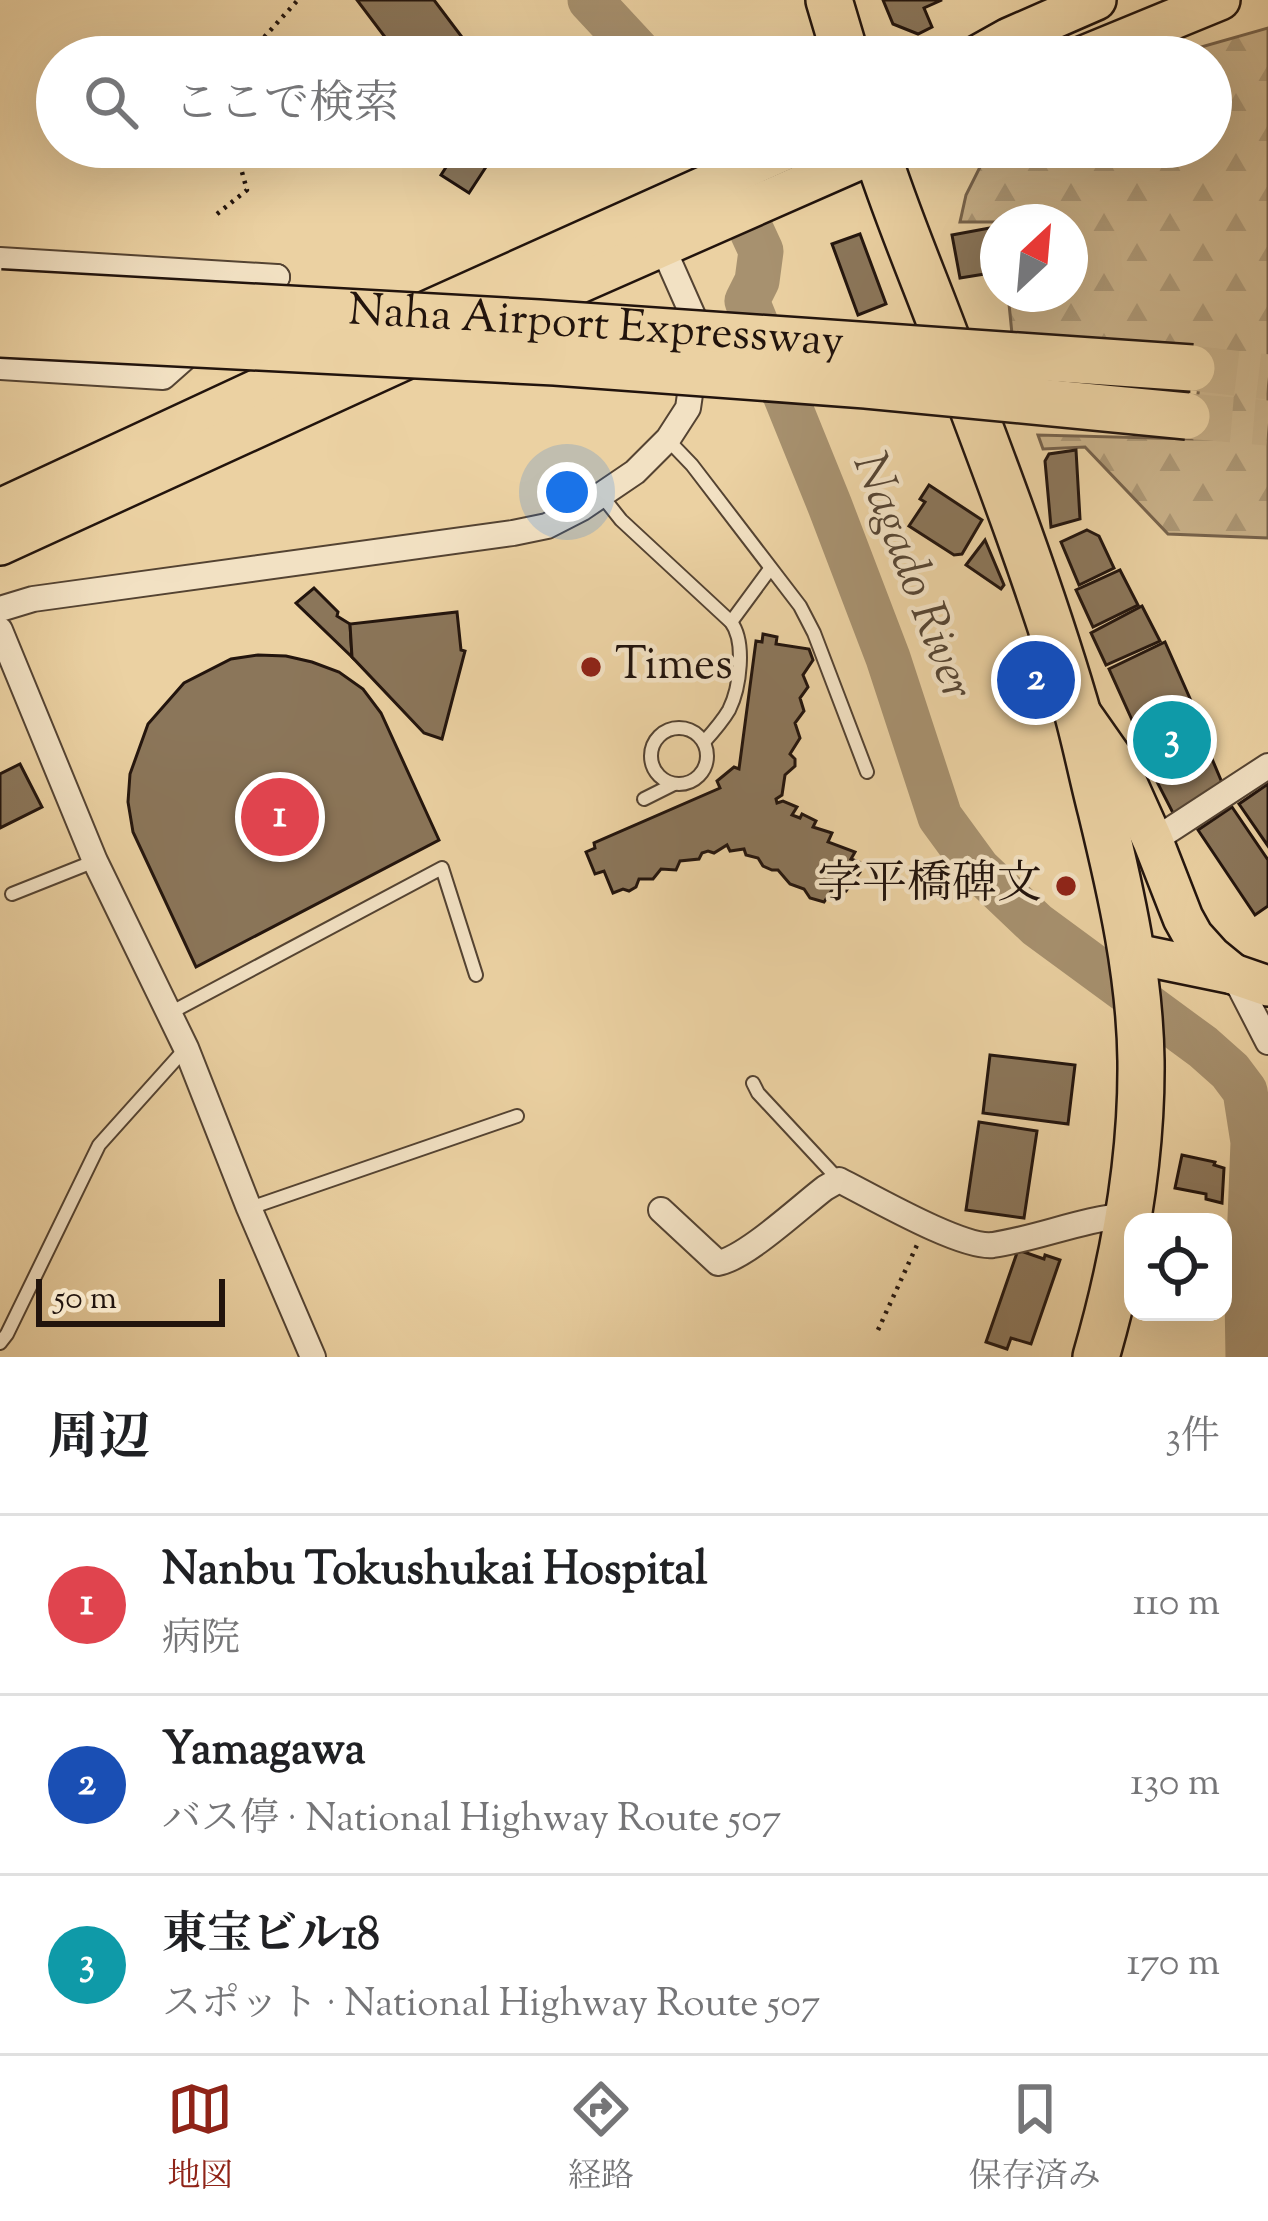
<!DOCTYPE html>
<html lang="ja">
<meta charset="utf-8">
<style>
body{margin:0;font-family:"Sorts Mill Goudy","Noto Serif JP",serif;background:#f2f2f2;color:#202124}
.controls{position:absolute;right:36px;bottom:36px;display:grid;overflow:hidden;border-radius:24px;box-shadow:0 12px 48px #0002}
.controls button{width:108px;height:108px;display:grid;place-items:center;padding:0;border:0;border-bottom:3px solid #e0e0e0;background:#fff;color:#202124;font:60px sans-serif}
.compass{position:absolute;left:980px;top:204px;width:108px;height:108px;border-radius:50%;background:#fff;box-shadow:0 12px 48px #0002;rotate:26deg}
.scale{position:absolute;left:36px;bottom:30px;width:189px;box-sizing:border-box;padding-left:12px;border:6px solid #22140d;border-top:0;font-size:33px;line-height:42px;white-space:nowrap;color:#22140d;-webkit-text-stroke:9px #f2e1c3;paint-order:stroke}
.you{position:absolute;left:567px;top:492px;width:42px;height:42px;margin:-30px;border:9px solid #fff;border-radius:50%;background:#1a73e8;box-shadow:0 0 0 18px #1a73e833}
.badge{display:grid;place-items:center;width:78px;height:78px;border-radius:50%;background:#8f2418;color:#fff;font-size:39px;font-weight:700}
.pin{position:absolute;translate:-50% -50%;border:6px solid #fff;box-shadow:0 3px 12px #0006}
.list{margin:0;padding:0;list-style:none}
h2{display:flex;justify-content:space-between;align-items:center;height:156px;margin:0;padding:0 48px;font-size:51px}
h2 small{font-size:39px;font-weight:400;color:#757577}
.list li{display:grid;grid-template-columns:78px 1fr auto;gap:36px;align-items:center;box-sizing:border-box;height:180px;padding:0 48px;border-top:3px solid #e0e0e0}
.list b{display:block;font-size:45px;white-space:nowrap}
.list p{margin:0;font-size:39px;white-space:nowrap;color:#757577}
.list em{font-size:39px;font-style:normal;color:#757577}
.icon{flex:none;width:66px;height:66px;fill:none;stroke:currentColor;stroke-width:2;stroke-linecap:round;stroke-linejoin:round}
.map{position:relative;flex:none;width:1268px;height:1357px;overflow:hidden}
.search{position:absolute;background:#fff;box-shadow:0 12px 48px #0002;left:36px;right:36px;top:36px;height:132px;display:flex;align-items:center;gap:30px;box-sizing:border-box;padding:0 42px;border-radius:66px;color:#757577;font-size:45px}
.sheet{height:696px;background:#fff}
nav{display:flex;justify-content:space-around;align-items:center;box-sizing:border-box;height:168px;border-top:3px solid #e0e0e0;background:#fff;font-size:33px;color:#757577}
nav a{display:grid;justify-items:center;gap:6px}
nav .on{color:#8f2418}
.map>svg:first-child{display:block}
</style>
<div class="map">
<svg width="1268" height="1357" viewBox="0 0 1268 1357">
<defs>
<pattern id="forest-firs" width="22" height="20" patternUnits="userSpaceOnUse" patternTransform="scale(3)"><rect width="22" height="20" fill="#c9b189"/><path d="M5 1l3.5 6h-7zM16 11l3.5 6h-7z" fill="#ac9775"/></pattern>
</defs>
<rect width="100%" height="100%" fill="#ebd1a2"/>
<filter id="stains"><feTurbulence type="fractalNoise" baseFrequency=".00167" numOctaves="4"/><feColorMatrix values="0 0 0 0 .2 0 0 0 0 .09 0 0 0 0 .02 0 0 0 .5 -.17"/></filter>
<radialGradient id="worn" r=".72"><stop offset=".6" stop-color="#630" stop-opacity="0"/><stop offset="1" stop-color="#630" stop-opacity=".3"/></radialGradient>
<path fill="url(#forest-firs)" stroke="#76624b" stroke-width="3" d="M1268 28V538L1168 534 1085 447 1043 449 1038 435 1192 439 1203 356 1012 334 1008 294H1070V222H960L966 195 990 147H1211V57H1166Z"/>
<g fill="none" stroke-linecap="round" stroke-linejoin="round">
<path stroke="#725f48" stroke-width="8" d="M1253 1142 1268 1139"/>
<g stroke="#a7916f" stroke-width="45">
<path d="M590 0 643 57"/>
<path d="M713 147 761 251 757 281 747 301 830 506 888 658 940 817 978 869 1037 925 1203 1047 1230 1071 1245 1091 1253 1142 1247 1295 1248 1357"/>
</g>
</g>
<g fill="#8b765a" stroke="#22140d" stroke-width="3">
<path d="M357 0H434L477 57H400Z"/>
<path d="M883 0H942L924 8 932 27 918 34 893 24Z"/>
<path d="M459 147H499L469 193 441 175Z"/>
<path d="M995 227 998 251 993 252 997 272 960 278 952 235Z"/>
<path d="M860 234 886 304 858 315 832 244Z"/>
<path d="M1076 450 1080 519 1051 527 1045 461 1049 454Z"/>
<path d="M929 485 982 520 962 554 954 555 909 526 925 502 920 499Z"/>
<path d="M1087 530 1099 536 1114 568 1079 585 1061 542Z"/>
<path d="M985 540 1004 585 1001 589 966 565Z"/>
<path d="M1120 570 1138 605 1093 627 1076 590Z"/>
<path d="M314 588 338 612 337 616 350 624 352 657 296 603Z"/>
<path d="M1142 606 1160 641 1106 665 1091 633Z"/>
<path d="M457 612 461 650 465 651 442 739 424 733 352 657 350 624Z"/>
<path d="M763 634 777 637 776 644 809 649 813 660 803 675 808 687 800 698 804 711 795 723 800 738 790 754 795 759V766L785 775 782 795 776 799 777 803 783 801 797 807 792 815 800 818 802 814 816 821 813 827 832 833 828 842 855 852 851 859 859 862 855 868 860 872 846 891 836 884 824 902 810 898 804 889 790 884 778 870H772L763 866 758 858 746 855 744 849 730 851 727 845 714 853 708 851 702 853 699 859 680 861 676 870 661 869 653 879H639L636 887 629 891 623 889 613 893 604 871 595 874 586 852 595 848 594 843 720 788 717 781 734 767 739 769 756 641 762 642Z"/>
<path d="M1165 642 1192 703 1137 731 1109 669Z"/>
<path d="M258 655 286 656 312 662 339 672 363 689 381 713 439 840 196 967 133 832 128 802 130 774 148 724 184 683 231 659Z"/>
<path d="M1192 705 1207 747 1153 774 1137 733Z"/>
<path d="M1207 747 1223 785 1174 815 1153 774Z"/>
<path d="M20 764 42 807 0 828V774Z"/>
<path d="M1268 784V846L1239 804Z"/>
<path d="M1232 807 1268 860V906L1255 915 1198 830Z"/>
<path d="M990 1055 1075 1065 1068 1124 983 1113Z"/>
<path d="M979 1122 1037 1131 1024 1218 966 1210Z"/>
<path d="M1182 1155 1215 1162 1214 1165 1224 1168 1222 1203 1206 1199V1194L1175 1188Z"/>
<path d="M1018 1250 1044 1259 1045 1255 1060 1260 1031 1344 1011 1338 1007 1349 986 1342Z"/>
</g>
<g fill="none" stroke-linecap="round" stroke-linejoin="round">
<g stroke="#c3ab84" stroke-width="45" stroke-dasharray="45 22" stroke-linecap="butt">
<path d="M1192 368 1268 377"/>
<path d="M1187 416 1268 423"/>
</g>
<defs>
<g id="lane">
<path d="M668 440 692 465 800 606 814 633 867 772"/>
<path d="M602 496 621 520 731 622C746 642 740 688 729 710 722 722 713 732 704 742"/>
<path d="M731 622 770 569"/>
<circle cx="679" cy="756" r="28"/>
<path d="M644 799 674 784"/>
<path d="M12 894 95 861"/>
<path d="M168 1014 442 868 476 975"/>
<path d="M753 1083 758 1093 838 1179"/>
<path d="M250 1208 517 1116"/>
<path d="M0 1343 7 1334 99 1145 186 1048"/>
</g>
<g id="street">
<path d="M0 260 277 277"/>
<path d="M242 307 277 277"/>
<path d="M0 367 163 377 198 346"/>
<path d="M0 609 33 599 513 533 547 526 582 508 635 472 668 439 688 408 695 360 694 318 663 248"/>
<path d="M0 630 95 861 186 1048 249 1208 313 1357"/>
<path d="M1153 841 1268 766"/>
<path d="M1233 974 1268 1042"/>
<path d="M661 1210 718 1263C746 1258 800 1207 825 1188L839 1180C871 1196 962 1249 993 1245 1039 1238 1082 1219 1129 1215"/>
</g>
<g id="primary">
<path d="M975 57 1009 38 1096 0"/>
<path d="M1081 57 1220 0"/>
<path d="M414 317 792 147"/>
<path d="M491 322 888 147"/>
<path d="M0 509 344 349"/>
<path d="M0 545 415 355"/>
<path d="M1082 715 1122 772 1153 841 1183 918 1193 936 1211 956 1233 974"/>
<path d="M1131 953 1233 974 1268 986"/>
</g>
<g id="highway">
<path d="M829 0 846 57"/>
<path d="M875 147C896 214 924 278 948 343 993 462 1039 582 1075 704 1085 739 1092 775 1101 810 1121 892 1140 976 1141 1061 1142 1162 1124 1260 1096 1357"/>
</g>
</defs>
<use href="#lane" stroke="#544332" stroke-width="16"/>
<use href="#street" stroke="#544332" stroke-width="28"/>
<use href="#primary" stroke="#22140d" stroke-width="44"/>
<use href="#highway" stroke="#22140d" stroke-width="50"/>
<g stroke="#22140d" stroke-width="4.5" stroke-dasharray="3 6" stroke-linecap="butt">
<path d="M246 57 298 0"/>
<path d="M217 214 247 190 235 147"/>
<path d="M878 1330 917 1245"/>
</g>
<use href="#lane" stroke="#f2e1c3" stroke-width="12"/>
<use href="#street" stroke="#f2e1c3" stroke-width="24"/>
<use href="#primary" stroke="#ebd1a2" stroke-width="39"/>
<use href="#highway" stroke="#ebd1a2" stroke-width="45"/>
<defs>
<g id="highway-bridge">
<path id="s1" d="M0 293 539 323 1192 368"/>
<path d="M0 334 555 362 866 385 1187 416"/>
</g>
</defs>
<use href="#highway-bridge" stroke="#22140d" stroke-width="50" stroke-linecap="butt"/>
<use href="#highway-bridge" stroke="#ebd1a2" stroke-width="45"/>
</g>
<g fill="#8f2418" stroke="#f2e1c3" stroke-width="4.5">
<circle cx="591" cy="667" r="12"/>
<circle cx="1066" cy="886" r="12"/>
</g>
<g text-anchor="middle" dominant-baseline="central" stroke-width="9" stroke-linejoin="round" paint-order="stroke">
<g font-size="45" fill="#22140d" stroke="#f2e1c3">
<text stroke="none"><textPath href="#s1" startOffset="597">Naha Airport Expressway</textPath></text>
</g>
<g font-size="45" fill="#22140d" stroke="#f2e1c3" text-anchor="start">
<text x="615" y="667">Times</text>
<text x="1042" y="886" text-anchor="end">字平橋碑文</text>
</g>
<g font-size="48" font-style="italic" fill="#574634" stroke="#f2e1c3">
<text transform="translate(911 577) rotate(69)">Nagado River</text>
</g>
</g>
<rect width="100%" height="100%" filter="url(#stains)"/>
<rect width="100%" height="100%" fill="url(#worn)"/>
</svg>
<div class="controls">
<button><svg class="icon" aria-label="locate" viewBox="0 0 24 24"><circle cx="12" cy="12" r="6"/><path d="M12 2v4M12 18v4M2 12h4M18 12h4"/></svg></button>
</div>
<svg class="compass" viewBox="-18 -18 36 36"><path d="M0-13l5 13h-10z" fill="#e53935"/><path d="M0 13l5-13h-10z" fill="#757577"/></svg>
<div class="scale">50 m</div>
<div class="you"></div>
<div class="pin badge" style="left:280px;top:817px;background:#e0444e">1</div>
<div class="pin badge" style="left:1036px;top:680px;background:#1a4fb4">2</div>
<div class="pin badge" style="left:1172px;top:740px;background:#0f9aa8">3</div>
<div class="search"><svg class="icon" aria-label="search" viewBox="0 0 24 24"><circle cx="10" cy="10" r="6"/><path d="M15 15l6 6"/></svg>ここで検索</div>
</div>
<section class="sheet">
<h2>周辺<small>3件</small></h2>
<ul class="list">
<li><span class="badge" style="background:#e0444e">1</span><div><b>Nanbu Tokushukai Hospital</b><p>病院</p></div><em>110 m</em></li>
<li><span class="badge" style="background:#1a4fb4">2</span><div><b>Yamagawa</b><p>バス停 · National Highway Route 507</p></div><em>130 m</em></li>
<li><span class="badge" style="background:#0f9aa8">3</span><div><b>東宝ビル18</b><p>スポット · National Highway Route 507</p></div><em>170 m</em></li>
</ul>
</section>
<nav>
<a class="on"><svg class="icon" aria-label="map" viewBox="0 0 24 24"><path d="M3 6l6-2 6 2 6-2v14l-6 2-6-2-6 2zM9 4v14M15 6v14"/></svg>地図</a>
<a><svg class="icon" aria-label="directions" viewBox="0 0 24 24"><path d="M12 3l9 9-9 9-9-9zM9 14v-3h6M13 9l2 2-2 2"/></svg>経路</a>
<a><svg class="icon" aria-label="saved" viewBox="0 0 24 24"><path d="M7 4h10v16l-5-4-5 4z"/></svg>保存済み</a>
</nav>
